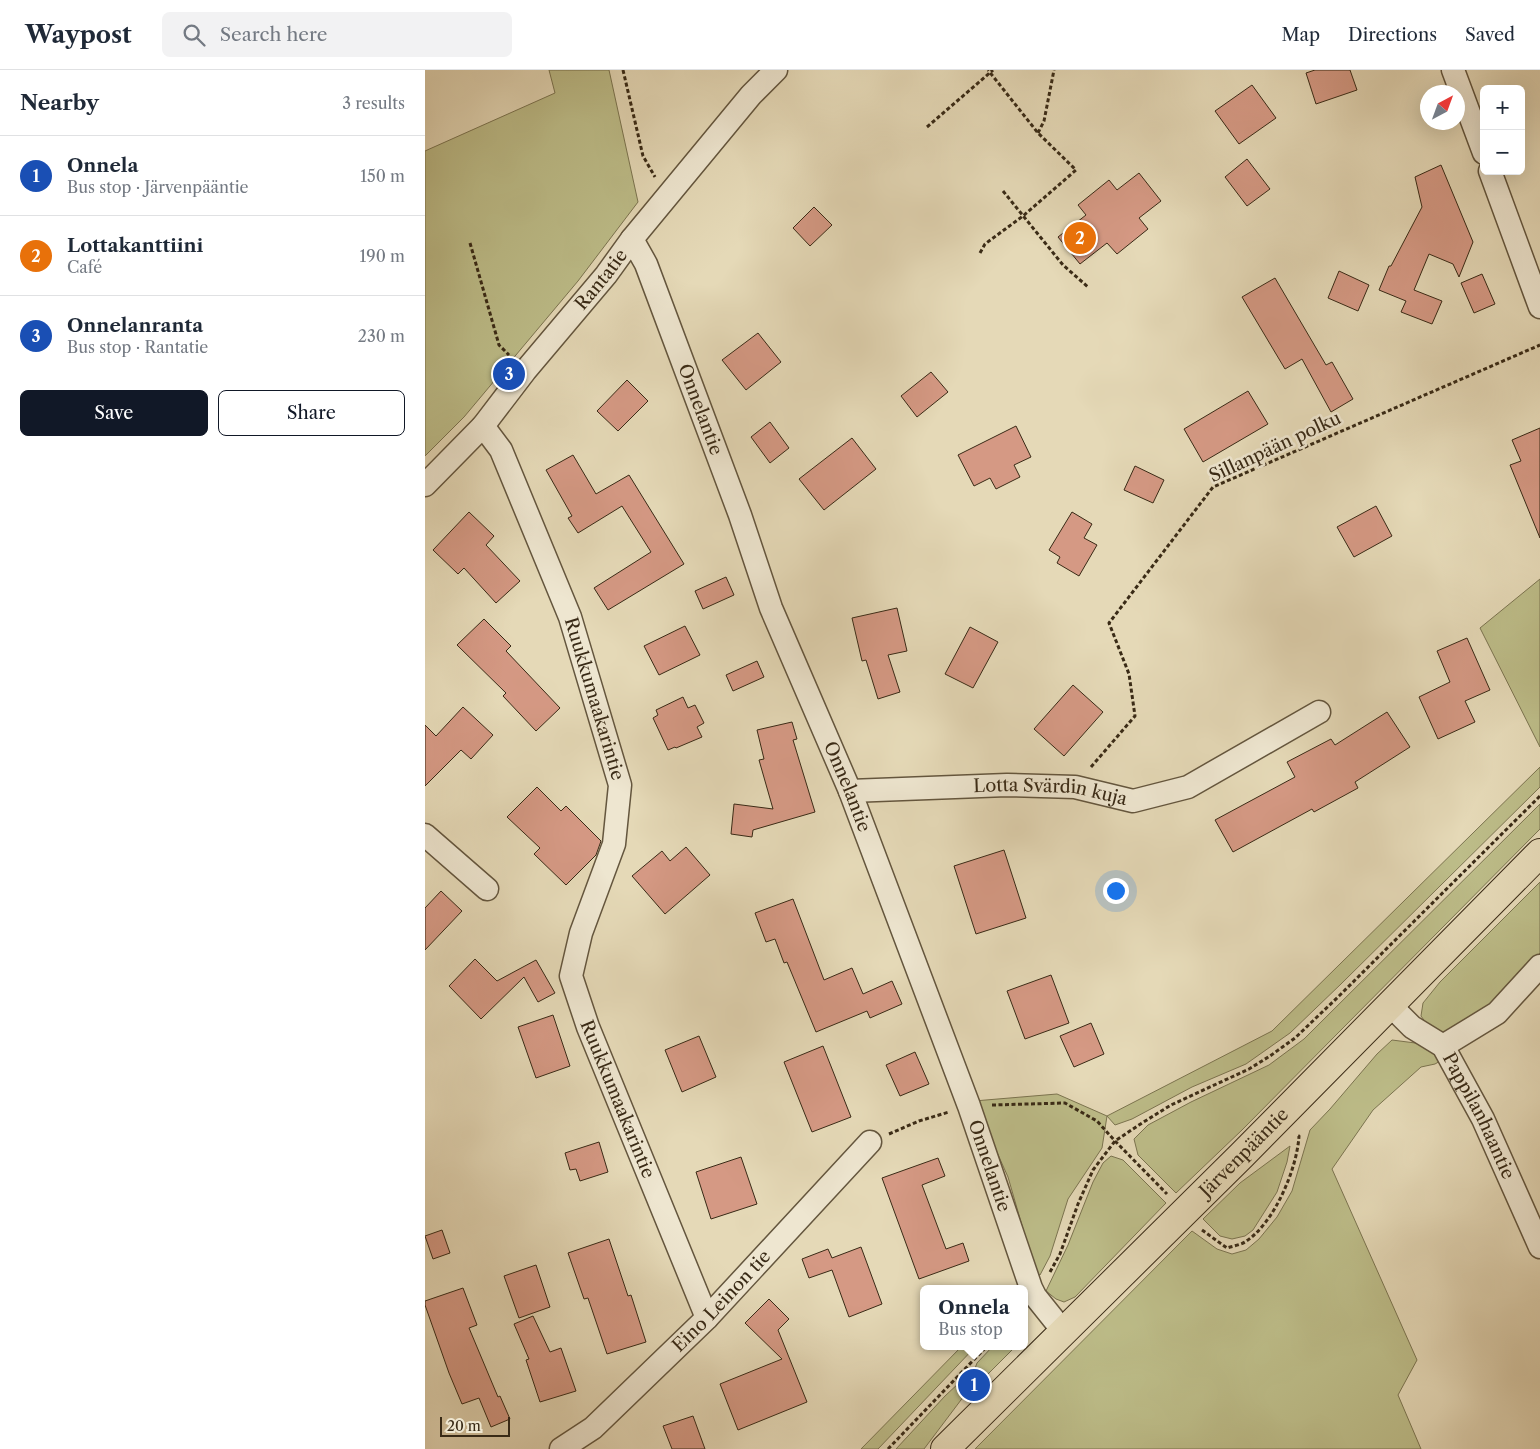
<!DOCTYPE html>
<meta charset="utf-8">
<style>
body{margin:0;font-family:"Libre Caslon Text",serif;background:#f2f2f3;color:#1f2937}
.controls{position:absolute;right:15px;top:15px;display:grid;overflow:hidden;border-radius:8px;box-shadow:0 5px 20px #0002}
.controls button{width:45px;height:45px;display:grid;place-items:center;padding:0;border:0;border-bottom:1px solid #e0e1e3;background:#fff;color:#1f2937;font:25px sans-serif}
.compass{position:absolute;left:995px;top:15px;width:45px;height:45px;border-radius:50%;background:#fff;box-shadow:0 5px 20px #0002;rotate:41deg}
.scale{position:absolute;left:15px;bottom:12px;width:70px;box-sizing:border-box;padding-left:5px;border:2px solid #392a16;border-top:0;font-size:14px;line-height:18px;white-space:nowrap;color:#392a16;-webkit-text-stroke:4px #eee6d0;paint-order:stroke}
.you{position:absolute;left:690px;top:820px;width:18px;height:18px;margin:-12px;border:4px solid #fff;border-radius:50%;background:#1a73e8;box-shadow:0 0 0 8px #1a73e833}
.badge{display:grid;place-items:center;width:32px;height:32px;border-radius:50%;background:#111827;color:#fff;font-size:16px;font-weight:700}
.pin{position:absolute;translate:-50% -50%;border:2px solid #fff;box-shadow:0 1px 5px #0006}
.popup{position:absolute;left:495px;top:1215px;width:108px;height:65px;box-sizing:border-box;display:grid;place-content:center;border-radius:8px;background:#fff;filter:drop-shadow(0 1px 4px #0005);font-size:16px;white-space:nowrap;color:#747a83}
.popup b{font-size:19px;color:#1f2937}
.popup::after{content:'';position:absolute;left:50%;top:100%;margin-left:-10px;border:10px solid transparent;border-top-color:#fff}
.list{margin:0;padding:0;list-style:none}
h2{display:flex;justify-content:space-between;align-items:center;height:65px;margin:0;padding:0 20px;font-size:21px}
h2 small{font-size:16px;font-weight:400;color:#747a83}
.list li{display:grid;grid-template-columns:32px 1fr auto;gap:15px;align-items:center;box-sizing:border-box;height:80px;padding:0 20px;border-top:1px solid #e0e1e3}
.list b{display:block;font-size:19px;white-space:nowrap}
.list p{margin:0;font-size:16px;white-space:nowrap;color:#747a83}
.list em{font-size:16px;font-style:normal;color:#747a83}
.actions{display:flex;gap:10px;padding:15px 20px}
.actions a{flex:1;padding:11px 0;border:1px solid #111827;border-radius:8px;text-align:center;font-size:18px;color:#111827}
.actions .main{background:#111827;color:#fff}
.icon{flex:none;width:28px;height:28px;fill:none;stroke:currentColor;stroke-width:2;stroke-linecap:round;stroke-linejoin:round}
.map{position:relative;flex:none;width:1115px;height:1379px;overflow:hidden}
header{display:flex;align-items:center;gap:30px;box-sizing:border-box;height:70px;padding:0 25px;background:#fff;border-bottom:1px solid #e0e1e3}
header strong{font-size:24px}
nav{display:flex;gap:28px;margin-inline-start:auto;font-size:18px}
.search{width:350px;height:45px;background:#f2f2f3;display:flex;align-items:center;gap:12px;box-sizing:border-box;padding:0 18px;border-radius:8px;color:#747a83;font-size:19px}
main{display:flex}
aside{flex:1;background:#fff}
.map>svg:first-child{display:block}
</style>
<header>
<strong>Waypost</strong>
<div class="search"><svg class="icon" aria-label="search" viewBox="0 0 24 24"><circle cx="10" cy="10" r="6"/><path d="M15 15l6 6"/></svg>Search here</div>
<nav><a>Map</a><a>Directions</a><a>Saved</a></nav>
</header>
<main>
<aside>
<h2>Nearby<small>3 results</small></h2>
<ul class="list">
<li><span class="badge" style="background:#1a4fb4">1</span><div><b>Onnela</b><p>Bus stop · Järvenpääntie</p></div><em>150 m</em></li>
<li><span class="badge" style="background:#e8710a">2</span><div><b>Lottakanttiini</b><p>Café</p></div><em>190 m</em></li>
<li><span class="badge" style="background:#1a4fb4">3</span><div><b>Onnelanranta</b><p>Bus stop · Rantatie</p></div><em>230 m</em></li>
</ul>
<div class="actions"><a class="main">Save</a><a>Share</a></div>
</aside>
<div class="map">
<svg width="1115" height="1379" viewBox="0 0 1115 1379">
<rect width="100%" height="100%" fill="#e5d9b7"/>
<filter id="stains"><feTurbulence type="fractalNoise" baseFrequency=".004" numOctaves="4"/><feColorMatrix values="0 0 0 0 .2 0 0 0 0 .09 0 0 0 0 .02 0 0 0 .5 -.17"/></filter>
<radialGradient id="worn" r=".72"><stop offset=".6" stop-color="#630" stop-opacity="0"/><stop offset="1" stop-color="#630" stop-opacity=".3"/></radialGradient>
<g fill="#bdbd89" stroke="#7b7450">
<path d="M124 0H184L213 132 153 211 39 347 0 386V81L130 23Z"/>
<path d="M1115 509V677L1055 558Z"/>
<path d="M1115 697V717L916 914 865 963 821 994 767 1017 707 1049 690 1055 682 1046 677 1078 643 1129 625 1186 615 1205 611 1204 583 1107 549 1031 632 1024 682 1046 847 961Z"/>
<path d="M1115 734V759L817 1060 751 1123 713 1085 709 1069 723 1055 766 1032 844 995 879 969Z"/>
<path d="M1115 812V883L1051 949 1022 964 1004 957 996 946 998 933 1015 912Z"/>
<path d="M967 970 998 974 1017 990 1010 994 996 997 948 1040 907 1099 992 1290 973 1325 996 1379H550L767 1161 792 1179 807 1184 821 1180 834 1169 852 1147 867 1121 885 1060 905 1039 952 984Z"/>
<path d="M865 1076 862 1092 852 1122 828 1160 820 1166 807 1169 795 1166 778 1149 815 1113Z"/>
<path d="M686 1086 698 1090 741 1133 650 1227 639 1232 631 1229 621 1221 643 1175 668 1112 678 1093Z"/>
<path d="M537 1276H551L453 1379H436Z"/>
<path d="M568 1276H591L559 1308H552L549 1301 552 1293Z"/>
<path d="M535 1312 542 1313 545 1318 499 1379H471L520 1326Z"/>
</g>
<g fill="#d59984" stroke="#392a16">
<path d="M890 0H925L932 20 891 34 881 3Z"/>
<path d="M827 15 851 48 814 74 790 41Z"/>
<path d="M822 89 845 119 822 136 800 107Z"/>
<path d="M1016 95 1048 172 1034 207 1028 194 1004 184 989 220 1017 231 1007 254 976 242 981 231 954 220 964 196H966L997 137 990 107Z"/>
<path d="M714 103 736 131 714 148 723 159 692 184 682 173 655 194 633 167 661 145 653 135 684 110 692 120Z"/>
<path d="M389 137 407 155 385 176 368 158Z"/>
<path d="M914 201 944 215 933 241 903 228Z"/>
<path d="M1057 204 1070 234 1049 243 1036 213Z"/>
<path d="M850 208 901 295 907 292 928 329 906 342 877 289 860 299 817 227Z"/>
<path d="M333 263 356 292 321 320 297 290Z"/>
<path d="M506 302 523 322 492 347 476 326Z"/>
<path d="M202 310 223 331 193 361 172 341Z"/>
<path d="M823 321 843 354 778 392 759 359Z"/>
<path d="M345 352 364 378 345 393 326 367Z"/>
<path d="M591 356 606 387 589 395 595 407 571 419 565 408 549 416 533 385Z"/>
<path d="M1115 358V468L1085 395 1096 391 1087 370Z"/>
<path d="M427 368 451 399 399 440 374 409Z"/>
<path d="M148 385 171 424 204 405 259 494 183 540 169 518 226 482 197 436 153 463 143 448 147 446 121 400Z"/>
<path d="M710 396 739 410 728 433 699 420Z"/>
<path d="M951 436 967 466 929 487 912 457Z"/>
<path d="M44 442 69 466 61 475 95 511 71 533 39 498 33 504 8 480Z"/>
<path d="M647 442 667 454 659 468 672 475 654 506 632 493 635 487 624 480Z"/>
<path d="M301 507 309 525 278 539 270 521Z"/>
<path d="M472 538 482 581 463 585 475 622 453 629 441 590 437 591 427 548Z"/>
<path d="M59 549 86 576 81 581 135 638 111 661 78 626 81 623 32 575Z"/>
<path d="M260 556 275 585 234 605 219 576Z"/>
<path d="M545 557 573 572 548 618 520 604Z"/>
<path d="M1042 568 1065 620 1040 631 1050 652 1013 669 994 627 1025 612 1012 581Z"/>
<path d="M332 591 339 607 308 621 301 605Z"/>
<path d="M648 615 678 642 639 686 609 659Z"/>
<path d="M258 627 263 638 270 635 279 653 272 657 277 667 251 678 250 677 243 680 228 648 233 645 231 640Z"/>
<path d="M38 637 68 665 46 689 36 680 0 716V655L11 666Z"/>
<path d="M962 642 985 677 930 712 933 718 889 742 887 739 808 782 790 750 870 707 862 692 906 669 910 675Z"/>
<path d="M367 652 372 669 368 670 390 742 328 760 327 767 306 764 309 734 348 739 334 690 339 689 332 660Z"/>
<path d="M112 717 136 741 141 736 176 771 171 785 141 815 109 784 115 778 82 747Z"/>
<path d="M261 777 285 805 240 844 207 806 237 781 245 791Z"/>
<path d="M579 780 601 848 551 864 529 796Z"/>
<path d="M16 821 37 841 0 880V838Z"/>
<path d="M368 829 399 910 427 898 438 924 467 911 477 934 445 948 442 941 391 962 362 892 359 893 350 869 341 872 330 843Z"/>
<path d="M50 889 72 911 111 890 130 923 113 932 99 907 56 949 24 916Z"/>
<path d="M626 905 644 953 600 969 582 921Z"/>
<path d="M128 945 145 996 111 1008 93 957Z"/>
<path d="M666 953 679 984 649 997 635 966Z"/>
<path d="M274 966 291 1007 257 1022 240 980Z"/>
<path d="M398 976 426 1047 387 1062 359 992Z"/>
<path d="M490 982 504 1014 475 1026 461 995Z"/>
<path d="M174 1072 183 1102 155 1111 151 1099 145 1100 140 1083Z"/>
<path d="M316 1087 332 1134 286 1149 271 1102Z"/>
<path d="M513 1088 520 1106 497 1115 521 1179 538 1173 544 1191 494 1209 457 1108Z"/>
<path d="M17 1160 25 1183 8 1189 0 1166Z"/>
<path d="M184 1169 203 1226 206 1225 221 1272 182 1284 163 1228 159 1229 143 1183Z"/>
<path d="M436 1177 457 1234 424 1247 407 1200 384 1208 377 1189 403 1179 407 1188Z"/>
<path d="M111 1195 125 1237 94 1248 79 1206Z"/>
<path d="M38 1218 52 1255 44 1258 73 1327 75 1326 85 1349 66 1357 54 1328 37 1334 24 1303 0 1235V1231Z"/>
<path d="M344 1229 364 1249 353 1260 382 1332 313 1360 295 1314 357 1289 320 1253Z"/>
<path d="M108 1246 125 1282 136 1278 151 1321 115 1332 101 1290 104 1289 89 1254Z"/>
<path d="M268 1346 280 1379H247L238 1356Z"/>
</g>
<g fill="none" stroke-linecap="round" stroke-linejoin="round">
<defs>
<g id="minor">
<path d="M1028 0 1059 83"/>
<path d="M1065 101 1115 237"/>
<path id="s1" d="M207 169 221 194 315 445 346 538 425 721 544 1036 606 1218 610 1226 638 1261"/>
<path id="s2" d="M58 356 76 380 145 547 195 715 189 774 156 863 146 906 163 957 282 1248"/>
<path id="s3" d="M0 415 58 356 100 301 181 205 207 169 326 25 351 0"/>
<path id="s4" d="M425 721 582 715 650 717 708 731 763 717 894 642"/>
<path d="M0 765 62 819"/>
<path id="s5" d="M965 935 987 957 1018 976 1058 1049 1115 1177"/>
<path d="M1018 976 1072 943 1115 896"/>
<path id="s6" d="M136 1379 168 1358 282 1248 445 1072"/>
</g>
<g id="major">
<path id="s7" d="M520 1379 817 1085 1115 783"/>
</g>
</defs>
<use href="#minor" stroke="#64563e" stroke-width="25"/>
<use href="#major" stroke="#392a16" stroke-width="30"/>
<g stroke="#392a16" stroke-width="3" stroke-dasharray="4 2.5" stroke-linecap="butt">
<path d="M198 0 218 86 230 107"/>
<path d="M502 57 568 0"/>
<path d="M613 63 619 51 629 0"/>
<path d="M578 121 638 195 663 217"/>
<path d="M45 173 74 275 84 285"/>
<path d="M555 183 560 174 598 146 651 100 613 63 563 0"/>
<path d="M666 697 710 646 704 604 684 553 788 417 1115 275"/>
<path d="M567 1035 640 1033 672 1051 690 1071 742 1124"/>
<path d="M464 1064 494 1051 524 1042"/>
<path d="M777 1160 802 1178C808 1176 815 1175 820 1172 849 1154 872 1099 874 1066L872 1065"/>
<path d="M625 1202 635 1184 653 1134 668 1100 690 1071 717 1053 746 1035 824 999 845 986 870 968 914 926 1115 726"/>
<path d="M537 1302 548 1315"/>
<path d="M463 1379 562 1276"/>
</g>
<use href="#minor" stroke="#eee6d0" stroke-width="22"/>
<use href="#major" stroke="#e5d9b7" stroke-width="28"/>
</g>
<g text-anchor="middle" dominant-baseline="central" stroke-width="5" stroke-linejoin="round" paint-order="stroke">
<g font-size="18" fill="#392a16" stroke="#eee6d0">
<text stroke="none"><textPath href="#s3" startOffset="271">Rantatie</textPath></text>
<text stroke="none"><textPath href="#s1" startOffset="184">Onnelantie</textPath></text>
<text transform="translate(850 377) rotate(-25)">Sillanpään polku</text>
<text stroke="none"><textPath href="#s2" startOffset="296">Ruukkumaakarintie</textPath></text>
<text stroke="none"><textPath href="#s1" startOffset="589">Onnelantie</textPath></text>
<text stroke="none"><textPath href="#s4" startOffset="201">Lotta Svärdin kuja</textPath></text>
<text stroke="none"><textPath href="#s2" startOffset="716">Ruukkumaakarintie</textPath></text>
<text stroke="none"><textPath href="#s5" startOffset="146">Pappilanhaantie</textPath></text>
<text stroke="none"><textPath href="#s7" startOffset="421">Järvenpääntie</textPath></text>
<text stroke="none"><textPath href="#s1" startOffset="994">Onnelantie</textPath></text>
<text stroke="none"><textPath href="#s6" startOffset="219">Eino Leinon tie</textPath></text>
</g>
</g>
<rect width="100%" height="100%" filter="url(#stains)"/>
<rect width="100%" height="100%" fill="url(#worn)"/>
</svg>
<div class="controls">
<button>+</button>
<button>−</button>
</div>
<svg class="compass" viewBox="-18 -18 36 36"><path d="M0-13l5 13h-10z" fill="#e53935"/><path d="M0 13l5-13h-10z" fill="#747a83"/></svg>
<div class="scale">20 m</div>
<div class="you"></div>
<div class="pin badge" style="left:549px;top:1315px;background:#1a4fb4">1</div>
<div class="popup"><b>Onnela</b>Bus stop</div>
<div class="pin badge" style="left:655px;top:168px;background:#e8710a">2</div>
<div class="pin badge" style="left:84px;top:304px;background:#1a4fb4">3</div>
</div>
</main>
